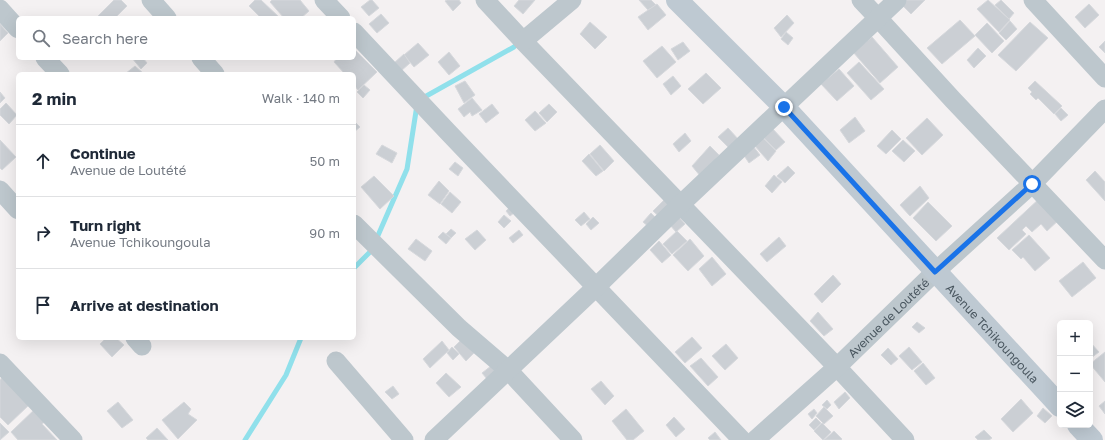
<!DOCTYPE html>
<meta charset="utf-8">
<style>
body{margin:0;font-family:"Golos Text",sans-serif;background:#f6f6f7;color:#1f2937}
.controls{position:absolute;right:12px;bottom:12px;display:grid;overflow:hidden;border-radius:6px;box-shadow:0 4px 16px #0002}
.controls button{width:36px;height:36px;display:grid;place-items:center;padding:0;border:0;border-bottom:1px solid #e0e1e3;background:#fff;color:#1f2937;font:20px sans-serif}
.stop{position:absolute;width:12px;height:12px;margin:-9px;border:3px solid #1a73e8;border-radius:50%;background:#fff}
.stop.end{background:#1a73e8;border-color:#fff;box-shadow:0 1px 4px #0008}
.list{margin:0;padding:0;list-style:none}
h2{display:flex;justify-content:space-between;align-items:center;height:52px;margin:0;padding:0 16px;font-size:17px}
h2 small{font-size:13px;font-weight:400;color:#747a83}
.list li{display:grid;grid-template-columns:26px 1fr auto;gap:12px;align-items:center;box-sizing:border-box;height:72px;padding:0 16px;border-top:1px solid #e0e1e3}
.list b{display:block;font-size:15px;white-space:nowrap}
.list p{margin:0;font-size:13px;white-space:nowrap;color:#747a83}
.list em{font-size:13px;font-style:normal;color:#747a83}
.icon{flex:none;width:22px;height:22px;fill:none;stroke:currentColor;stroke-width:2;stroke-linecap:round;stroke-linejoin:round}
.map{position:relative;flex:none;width:1105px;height:440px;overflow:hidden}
.search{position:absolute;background:#fff;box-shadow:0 4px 16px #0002;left:16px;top:16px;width:340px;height:44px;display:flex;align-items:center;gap:10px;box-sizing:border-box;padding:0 14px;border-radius:6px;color:#747a83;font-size:15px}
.panel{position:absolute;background:#fff;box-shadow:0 4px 16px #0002;left:16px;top:72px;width:340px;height:268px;border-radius:6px}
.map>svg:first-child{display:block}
</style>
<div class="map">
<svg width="1105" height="440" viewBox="0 0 1105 440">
<rect width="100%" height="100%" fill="#f4f1f2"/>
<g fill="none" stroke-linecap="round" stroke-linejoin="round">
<g stroke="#90e0eb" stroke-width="5">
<path d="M421 99 514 47 519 41"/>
<path d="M376 240 407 169 417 105"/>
<path d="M354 268 371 251 373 247"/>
<path d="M245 440 286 375 301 338"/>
</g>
</g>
<g fill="#cbcfd4" stroke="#d6d8dc">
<path d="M114 0H121L127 6 115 18H96Z"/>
<path d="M255 0H261L280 18H261L249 6Z"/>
<path d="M272 0H300L309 11 301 18H284L270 2Z"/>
<path d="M370 0H372L379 8 369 16 361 7Z"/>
<path d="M447 0H459L461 3 453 11 445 1Z"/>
<path d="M519 0H535L523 14 514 6Z"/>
<path d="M639 0H651L656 5 648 10Z"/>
<path d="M906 0H925L911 14 901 4Z"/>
<path d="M988 0 1010 20 999 32 977 9Z"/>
<path d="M1001 0 1014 13 1009 19 995 5Z"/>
<path d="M657 4 666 15 648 30 638 17Z"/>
<path d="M1089 4 1099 15 1085 28 1075 17Z"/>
<path d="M381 14 389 23 377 33 369 24Z"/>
<path d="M787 15 794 23 781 37 774 28Z"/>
<path d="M960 20 975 36 942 64 927 48Z"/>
<path d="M1010 21 1017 29 1006 40 999 33Z"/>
<path d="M590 22 607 37 595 49 580 34Z"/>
<path d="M1030 22 1048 38 1016 71 998 55Z"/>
<path d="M987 23 1004 41 992 53 975 35Z"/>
<path d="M0 24 8 33 0 41Z"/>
<path d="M786 32 793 38 788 45 781 39Z"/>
<path d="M872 37 898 67 880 83 853 52Z"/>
<path d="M1105 41V53L1099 47Z"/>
<path d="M683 42 690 51 678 60 671 49Z"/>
<path d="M418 43 429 55 414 67 404 55Z"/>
<path d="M662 46 676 62 657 78 643 61Z"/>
<path d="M978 48 986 56 974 68 967 60Z"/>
<path d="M354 49 377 72 358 90 354 85V74H345L334 62 337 58H354Z"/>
<path d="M449 52 460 66 449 75 438 62Z"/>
<path d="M404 54 410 63 401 71 394 63Z"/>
<path d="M132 58H143L147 63 141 69Z"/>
<path d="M859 62 884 89 871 100 847 73Z"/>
<path d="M135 66 144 74H125Z"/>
<path d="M839 69 854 86 837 101 821 84Z"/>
<path d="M706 73 721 88 703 104 688 89Z"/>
<path d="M673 76 681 86 671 95 663 84Z"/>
<path d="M465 81 475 95 464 103 455 86Z"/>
<path d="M1035 81 1062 106 1054 114 1038 98 1036 100 1030 94 1032 92 1028 88Z"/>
<path d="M364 85 370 90 363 98 357 92Z"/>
<path d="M0 92 5 98 0 103Z"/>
<path d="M472 98 482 110 472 116 470 112 464 117 458 109Z"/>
<path d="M6 103 17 115 9 124 0 115V109Z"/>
<path d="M492 104 499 113 486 123 479 114Z"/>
<path d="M549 104 557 112 547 122 539 113Z"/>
<path d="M1061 108 1068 115 1061 121 1055 114Z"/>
<path d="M535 111 546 123 535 131 525 120Z"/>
<path d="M855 117 865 131 849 143 840 130Z"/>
<path d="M927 118 943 135 922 155 906 138Z"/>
<path d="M354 121 360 127 354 132Z"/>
<path d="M771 127 785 142 776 150 761 135Z"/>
<path d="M728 128 739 140 730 149 718 137Z"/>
<path d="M892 130 901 139 886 154 877 146Z"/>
<path d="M685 133 691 141 679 152 673 144Z"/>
<path d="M762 137 776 151 768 161 754 145Z"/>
<path d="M0 140 16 157 2 170 0 168Z"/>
<path d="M903 140 915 151 904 162 892 151Z"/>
<path d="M382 145 397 153 392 163 376 154Z"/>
<path d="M600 145 614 161 604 171 590 154Z"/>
<path d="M710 146 719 155 701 177 692 166Z"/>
<path d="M753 146 760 155 749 163 743 154Z"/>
<path d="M589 154 603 171 596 176 582 161Z"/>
<path d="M455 162 463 168 458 176 449 169Z"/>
<path d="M788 166 795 173 785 183 777 176Z"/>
<path d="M1095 171 1105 182V201L1086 180Z"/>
<path d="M774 175 782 182 772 193 765 186Z"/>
<path d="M374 176 394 196 380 209 361 187Z"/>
<path d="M439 181 449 191 440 204 428 195Z"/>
<path d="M920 186 929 198 910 216 900 205Z"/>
<path d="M450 192 461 202 452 213 441 204Z"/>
<path d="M1041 197 1061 218 1047 231 1041 224 1032 232 1026 226 1022 230 1026 234 1009 250 997 238Z"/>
<path d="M664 200 675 210 664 221 653 211Z"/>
<path d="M928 202 952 226 936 241 913 218Z"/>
<path d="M510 207 514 213 510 216 506 211Z"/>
<path d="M584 212 590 219 581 226 575 220Z"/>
<path d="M651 213 657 219 649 227 643 222Z"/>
<path d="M504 215 511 221 504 228 498 222Z"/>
<path d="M593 217 599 223 591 230 586 224Z"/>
<path d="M679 217 685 224 676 232 670 225Z"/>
<path d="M451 229 456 233 451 238 446 234Z"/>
<path d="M477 230 486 240 475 250 465 239Z"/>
<path d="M519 230 523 235 513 243 509 238Z"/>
<path d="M677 231 687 241 672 254 663 244Z"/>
<path d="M443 232 451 238 446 244 438 237Z"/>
<path d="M1029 235 1050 258 1035 271 1023 257 1021 259 1012 250Z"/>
<path d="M779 237 786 246 767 262 760 254Z"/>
<path d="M416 239 432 251 425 261 408 249Z"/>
<path d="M690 239 704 256 688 271 673 255Z"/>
<path d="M659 241 671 255 662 263 650 250Z"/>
<path d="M712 257 726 274 712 286 699 269Z"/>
<path d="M1083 262 1096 278 1072 297 1059 281Z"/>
<path d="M833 275 841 284 822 303 814 294Z"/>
<path d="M818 312 833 329 824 336 810 321Z"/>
<path d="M917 322 925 328 919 333 912 327Z"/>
<path d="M692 337 702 348 685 363 675 352Z"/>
<path d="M106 338H116L124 345 112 357 100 344Z"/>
<path d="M462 339 474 353 466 361 454 347Z"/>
<path d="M442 341 449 350 430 368 423 359Z"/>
<path d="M1090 342 1099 352 1091 358 1090 357Z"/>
<path d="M726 344 738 358 725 370 712 356Z"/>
<path d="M452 347 459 354 453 360 447 353Z"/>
<path d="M909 347 922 362 912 370 899 356Z"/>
<path d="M888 348 898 359 891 365 881 355Z"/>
<path d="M1105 352V382L1090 364Z"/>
<path d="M701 358 718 377 708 386 690 366Z"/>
<path d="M923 363 935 378 926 385 914 371Z"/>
<path d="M491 366 496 372 487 379 482 373Z"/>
<path d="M446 373 461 387 449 397 436 383Z"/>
<path d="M3 376 30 404 8 425 0 417V380Z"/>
<path d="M601 381 614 396 605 405 591 389Z"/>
<path d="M393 386 399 394 392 399 385 392Z"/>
<path d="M845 392 850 398 839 409 834 402Z"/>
<path d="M1021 399 1033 413 1013 432 1001 419Z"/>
<path d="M827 400 831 405 827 409 822 405Z"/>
<path d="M1105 401V414L1099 406Z"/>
<path d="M118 402 133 420 122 428 107 411Z"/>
<path d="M184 402 191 409 188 414 197 420 178 439 162 420Z"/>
<path d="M824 407 833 416 824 424 816 416Z"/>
<path d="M36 408 47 420 42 424 57 440H18L11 432Z"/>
<path d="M1043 408 1052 416 1045 423 1037 416Z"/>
<path d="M626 409 644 431 633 440H627L612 421Z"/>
<path d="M814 409 817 413 812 419 808 414Z"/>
<path d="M674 417 685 429 676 437 666 425Z"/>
<path d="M816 418 821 423 814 430 809 425Z"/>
<path d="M0 423 9 432 0 440Z"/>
<path d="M822 423 831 432 823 440 814 431Z"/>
<path d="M157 428 168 440H148L146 438Z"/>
<path d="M984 430 992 438 989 440H978L975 437Z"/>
<path d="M834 431 842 439 841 440H824Z"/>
<path d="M715 432 721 440H710L708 438Z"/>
</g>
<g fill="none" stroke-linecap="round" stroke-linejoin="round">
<g stroke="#bdc7cd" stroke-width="19">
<path d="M151 0 167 18"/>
<path d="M324 0 341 18"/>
<path d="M485 0 523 41 837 367 905 440"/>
<path d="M861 0 878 18 953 100 1105 260"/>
<path d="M1033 0 1105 78"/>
<path d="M0 9 18 29"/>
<path d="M354 32 447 131 742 440"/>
<path d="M523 41 572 0"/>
<path d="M45 58 60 74"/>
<path d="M201 58 215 74"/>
<path d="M0 190 18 210"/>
<path d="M354 224 459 328 508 370 573 440"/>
<path d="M135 338 142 346"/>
<path d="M336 361 404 440"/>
<path d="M0 363 73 440"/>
<path d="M434 440 596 287 680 205 897 0"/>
<path id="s1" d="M755 440 837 367 935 272 1032 184 1105 109"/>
</g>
<g stroke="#bec9d2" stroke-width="22">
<path id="s2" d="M677 0 784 107 1060 406"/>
<path d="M1078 425 1092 440"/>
</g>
</g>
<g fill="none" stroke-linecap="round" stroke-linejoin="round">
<path stroke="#1a73e8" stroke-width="5" d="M784 107 935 272 1032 184"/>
</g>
<g text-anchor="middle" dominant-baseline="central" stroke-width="3" stroke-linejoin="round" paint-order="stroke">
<g font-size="12" fill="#49565f" stroke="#fff">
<text stroke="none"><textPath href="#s1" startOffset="181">Avenue de Loutété</textPath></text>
<text stroke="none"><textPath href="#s2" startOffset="459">Avenue Tchikoungoula</textPath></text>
</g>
</g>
</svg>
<div class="controls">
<button>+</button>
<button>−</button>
<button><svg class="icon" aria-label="layers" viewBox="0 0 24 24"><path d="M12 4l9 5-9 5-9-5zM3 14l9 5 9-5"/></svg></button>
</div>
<div class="stop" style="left:1032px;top:184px"></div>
<div class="stop end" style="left:784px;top:107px"></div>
<div class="search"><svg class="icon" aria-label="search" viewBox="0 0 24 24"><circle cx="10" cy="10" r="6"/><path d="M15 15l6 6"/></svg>Search here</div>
<section class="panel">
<h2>2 min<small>Walk · 140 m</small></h2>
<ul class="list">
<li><svg class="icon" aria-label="ahead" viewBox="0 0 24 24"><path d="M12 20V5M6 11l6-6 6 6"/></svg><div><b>Continue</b><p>Avenue de Loutété</p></div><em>50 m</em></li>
<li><svg class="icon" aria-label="right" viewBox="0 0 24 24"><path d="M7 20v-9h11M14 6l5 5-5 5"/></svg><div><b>Turn right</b><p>Avenue Tchikoungoula</p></div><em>90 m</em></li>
<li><svg class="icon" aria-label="arrive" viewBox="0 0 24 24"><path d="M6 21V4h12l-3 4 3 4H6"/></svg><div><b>Arrive at destination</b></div></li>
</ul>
</section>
</div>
